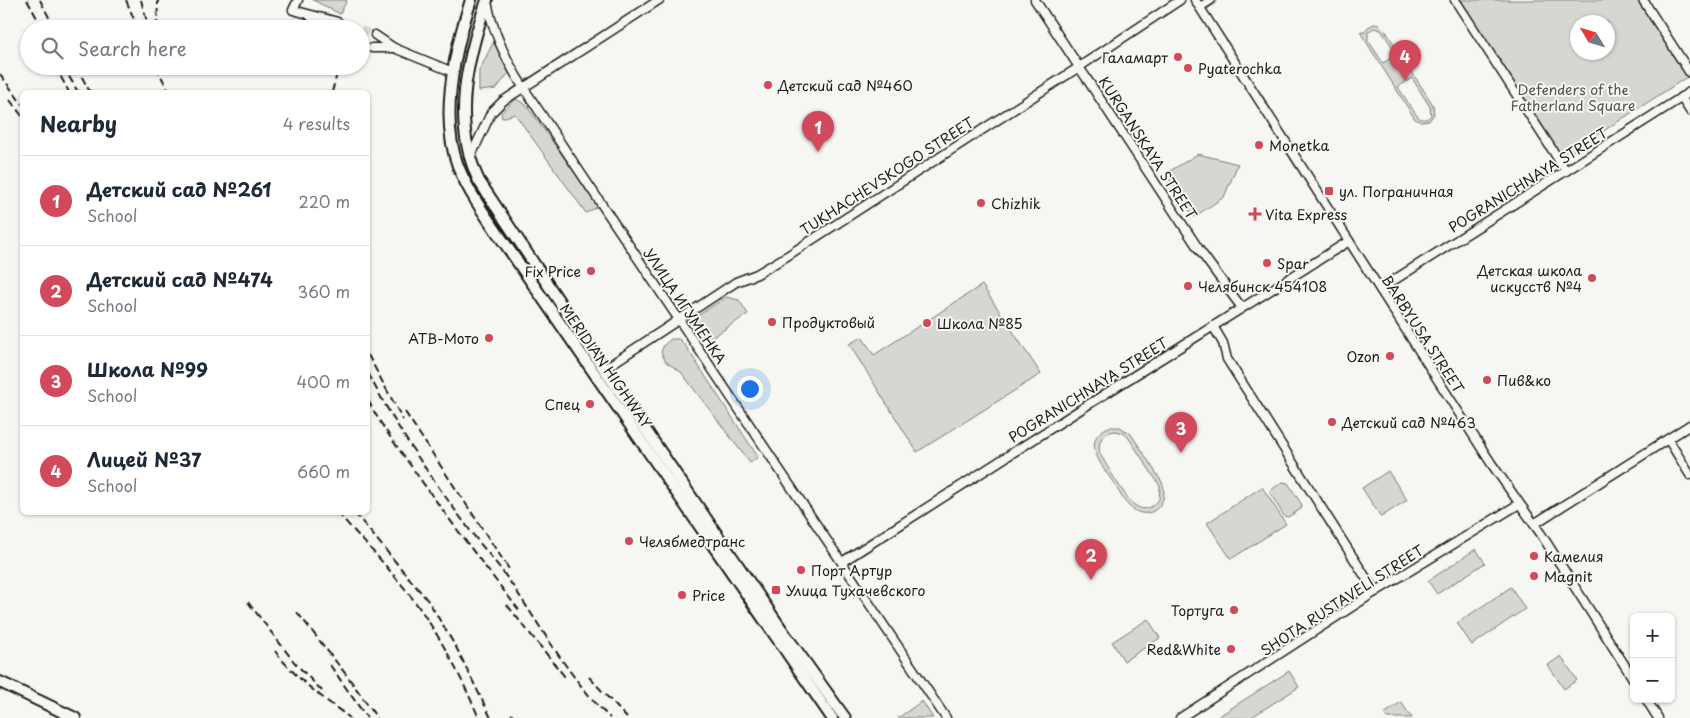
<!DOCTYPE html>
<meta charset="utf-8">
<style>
body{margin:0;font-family:"Playpen Sans",sans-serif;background:#f2f2f3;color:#1f2937}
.controls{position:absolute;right:15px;bottom:15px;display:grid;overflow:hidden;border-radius:8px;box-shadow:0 1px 4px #0004}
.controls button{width:45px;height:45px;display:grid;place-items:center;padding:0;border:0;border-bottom:1px solid #e0e1e3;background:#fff;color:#1f2937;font:25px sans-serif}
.compass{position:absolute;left:1570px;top:15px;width:45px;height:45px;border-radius:50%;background:#fff;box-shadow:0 1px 4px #0004;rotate:308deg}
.you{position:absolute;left:749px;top:388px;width:18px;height:18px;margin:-12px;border:4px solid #fff;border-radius:50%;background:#1a73e8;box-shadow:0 0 0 8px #1a73e833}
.badge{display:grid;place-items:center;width:32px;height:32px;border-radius:50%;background:#d1495b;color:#fff;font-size:16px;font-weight:700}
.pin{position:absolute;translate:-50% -41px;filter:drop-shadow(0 1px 2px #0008)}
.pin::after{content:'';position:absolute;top:26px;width:18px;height:15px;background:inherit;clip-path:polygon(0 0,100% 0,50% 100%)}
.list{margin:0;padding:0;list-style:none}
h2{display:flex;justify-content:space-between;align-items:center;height:65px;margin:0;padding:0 20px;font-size:21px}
h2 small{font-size:16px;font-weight:400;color:#747a83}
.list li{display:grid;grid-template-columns:32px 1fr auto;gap:15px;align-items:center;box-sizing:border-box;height:90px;padding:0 20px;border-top:1px solid #e0e1e3}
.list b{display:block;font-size:19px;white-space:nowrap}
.list p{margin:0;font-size:16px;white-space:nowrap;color:#747a83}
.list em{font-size:16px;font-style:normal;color:#747a83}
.icon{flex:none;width:28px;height:28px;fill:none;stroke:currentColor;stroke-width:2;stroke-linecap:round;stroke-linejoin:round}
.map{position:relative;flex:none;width:1690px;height:718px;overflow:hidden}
.search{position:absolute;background:#fff;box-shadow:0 1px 4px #0004;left:20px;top:20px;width:350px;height:55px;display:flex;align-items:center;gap:12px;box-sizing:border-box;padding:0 18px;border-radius:28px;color:#747a83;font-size:19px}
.panel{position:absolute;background:#fff;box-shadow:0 1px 4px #0004;left:20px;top:90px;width:350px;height:425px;border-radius:8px}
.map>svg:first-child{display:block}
</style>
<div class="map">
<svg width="1690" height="718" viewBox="0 0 1690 718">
<rect width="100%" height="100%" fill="#f6f6f2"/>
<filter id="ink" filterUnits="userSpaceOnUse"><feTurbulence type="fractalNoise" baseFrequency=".02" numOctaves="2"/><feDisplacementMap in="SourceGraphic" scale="10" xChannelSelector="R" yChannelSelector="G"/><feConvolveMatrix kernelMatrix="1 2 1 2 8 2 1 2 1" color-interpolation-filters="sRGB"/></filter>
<g filter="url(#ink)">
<g fill="#d6d6d2" stroke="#797977" fill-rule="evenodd">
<path d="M313 0H347L340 14Z"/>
<path d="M1460 0H1637L1687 77 1560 159ZM1578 22H1608V52H1578Z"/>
<path d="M1374 24 1380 25 1385 30 1433 105 1434 114 1429 121 1421 122 1415 119 1360 32 1362 31 1364 33 1368 27ZM1374 28 1381 30 1397 54 1383 63 1368 40V32ZM1412 78 1430 107 1431 115C1427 120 1422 121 1417 116L1398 87Z"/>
<path d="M493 43 497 47 509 73 496 89 479 91V71Z"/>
<path d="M516 99 526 105 599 206 586 213 515 114 502 118 501 113Z"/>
<path d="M1198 154 1238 164 1224 197 1194 217 1165 174Z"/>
<path d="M982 285 1041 374 917 452 849 344 862 337 874 355Z"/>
<path d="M726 297 739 300 748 314 708 340 693 319Z"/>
<path d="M671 339H679L685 345 758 457 750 463 681 372 666 362 661 352 664 345Z"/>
<path d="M1109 427H1120L1131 434 1162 482C1170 500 1153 522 1134 510 1125 505 1120 493 1115 485 1104 468 1078 440 1109 427ZM1116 431 1123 433 1128 437 1160 486 1159 499C1154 507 1145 512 1136 506 1127 501 1106 464 1100 454 1097 441 1103 432 1116 431Z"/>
<path d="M1388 471 1407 500 1381 517 1362 488Z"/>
<path d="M1283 482 1288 483 1302 505 1301 509 1288 517 1284 516 1270 493 1271 490Z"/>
<path d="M1262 487 1286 524 1231 559 1207 523Z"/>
<path d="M1476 549 1485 563 1437 594 1428 581Z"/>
<path d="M1511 587 1525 609 1472 645 1457 623Z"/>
<path d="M1148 619 1160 638 1124 661 1112 642Z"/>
<path d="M1561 656 1577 680 1564 689 1548 665Z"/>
<path d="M1289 671 1299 687 1250 718H1216Z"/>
<path d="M922 701 933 718H898Z"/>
<path d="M1401 702 1412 718H1387L1384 714Z"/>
</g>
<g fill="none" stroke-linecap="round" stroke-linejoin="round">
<g stroke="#d5d5d2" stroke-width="8" stroke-dasharray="8 4" stroke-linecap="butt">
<path d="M338 22 357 29"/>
<path d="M361 30 375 35"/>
<path d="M361 44 372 48"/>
</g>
<defs>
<g id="minor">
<path d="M298 0 293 10 338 22"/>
<path d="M1035 0 1200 251 1242 308"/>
<path d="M1195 0 1491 463 1541 534 1634 680"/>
<path d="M1455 0 1566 171"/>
<path d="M1643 0 1690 73"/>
<path d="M487 2C493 33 506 60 523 87L946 718"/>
<path d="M1200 7 1211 0"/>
<path d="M310 16 326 29"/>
<path d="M375 35 394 48 453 72"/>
<path d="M372 48H394"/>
<path d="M1681 97 1690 111"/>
<path d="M470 158 491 113 503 101 659 0"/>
<path d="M1380 289 1690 92"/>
<path d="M1213 326 1223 343 1227 359 1375 592"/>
<path d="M604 369 736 282 757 274 787 256 1073 71 1180 0"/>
<path d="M1668 439 1690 475"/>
<path d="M1534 524 1690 425"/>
<path d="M842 562 1089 404 1349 241"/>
<path d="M1646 699 1658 718"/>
<path d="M1180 718 1375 592 1519 504"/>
</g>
<g id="major">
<path d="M471 0C455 49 439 116 458 166 470 196 490 222 508 248L832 718"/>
<path d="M487 0C467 59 451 122 479 181L604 369 782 630 845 718"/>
<path d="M0 682 75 718"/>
</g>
</defs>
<use href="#minor" stroke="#1c1c1c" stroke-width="11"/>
<use href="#major" stroke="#1c1c1c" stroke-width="14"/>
<use href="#minor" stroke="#f6f6f2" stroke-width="8"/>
<use href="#major" stroke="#f6f6f2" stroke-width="10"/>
<g stroke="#1c1c1c" stroke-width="2" stroke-dasharray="8 4" stroke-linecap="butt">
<path d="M27 0 43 29"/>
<path d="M40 0 55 29"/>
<path d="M126 0 138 29"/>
<path d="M141 0 149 29"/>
<path d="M157 29 158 0"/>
<path d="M55 66 69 92"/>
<path d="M63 66 78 92"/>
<path d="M76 66 90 92"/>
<path d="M156 66 169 92"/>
<path d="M0 74 22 104"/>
<path d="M332 92 339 66"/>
<path d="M10 100 22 116"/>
<path d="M368 355 403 420"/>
<path d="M368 373C396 428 432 479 469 529 479 543 490 555 500 568 538 619 563 672 610 718"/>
<path d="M368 400C381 427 401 451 418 476 451 522 484 566 519 610"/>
<path d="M405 412 509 569"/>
<path d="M337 512C365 543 394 573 418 606 443 641 462 679 479 718"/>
<path d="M354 512 429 602 457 649 491 718"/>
<path d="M248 602 295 663 325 694"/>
<path d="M507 605 565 677"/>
<path d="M297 612 348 677 377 718"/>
<path d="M275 651C296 679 323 698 350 718"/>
<path d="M330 665 367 718"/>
<path d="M589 677 627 718"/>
<path d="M511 714 514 718"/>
</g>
</g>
</g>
<g fill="#d1495b" stroke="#f6f6f2" stroke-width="2">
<circle cx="1178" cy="57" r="5"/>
<circle cx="1188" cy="68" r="5"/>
<circle cx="768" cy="85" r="5"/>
<circle cx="1259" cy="145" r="5"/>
<rect x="1324" y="186" width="10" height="10" rx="2.5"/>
<circle cx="981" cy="203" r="5"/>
<path d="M1252.5 206.5h5v5h5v5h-5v5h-5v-5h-5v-5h5z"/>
<circle cx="1267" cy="263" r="5"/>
<circle cx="591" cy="271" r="5"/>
<circle cx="1592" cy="278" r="5"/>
<circle cx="1188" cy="286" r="5"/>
<circle cx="772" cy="322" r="5"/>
<circle cx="927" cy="323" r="5"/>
<circle cx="489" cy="338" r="5"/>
<circle cx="1390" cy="356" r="5"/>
<circle cx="1487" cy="380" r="5"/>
<circle cx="590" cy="404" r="5"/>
<circle cx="1332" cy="422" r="5"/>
<circle cx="629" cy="541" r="5"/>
<circle cx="1534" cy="556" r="5"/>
<circle cx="801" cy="570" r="5"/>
<circle cx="1534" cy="576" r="5"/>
<rect x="771" y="585" width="10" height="10" rx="2.5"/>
<circle cx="682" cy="595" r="5"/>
<circle cx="1234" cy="610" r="5"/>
<circle cx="1231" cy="649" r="5"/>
</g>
<g text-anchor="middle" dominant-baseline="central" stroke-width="4" stroke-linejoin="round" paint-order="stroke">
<g font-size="14" fill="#1c1c1c" stroke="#f6f6f2" text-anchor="start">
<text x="1168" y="57" text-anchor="end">Галамарт</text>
<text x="1198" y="68">Pyaterochka</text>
<text x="778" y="85">Детский сад №460</text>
<text x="1269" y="145">Monetka</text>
<text x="1339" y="191">ул. Пограничная</text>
<text x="991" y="203">Chizhik</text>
<text x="1265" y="214">Vita Express</text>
<text x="1277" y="263">Spar</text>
<text x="1582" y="270" text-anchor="end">Детская школа<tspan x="1582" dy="16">искусств №4</tspan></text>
<text x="581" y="271" text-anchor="end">Fix Price</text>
<text x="1198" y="286">Челябинск 454108</text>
<text x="782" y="322">Продуктовый</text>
<text x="937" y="323">Школа №85</text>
<text x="479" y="338" text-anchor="end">АТВ-Мото</text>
<text x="1380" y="356" text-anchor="end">Ozon</text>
<text x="1497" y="380">Пив&amp;ко</text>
<text x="580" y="404" text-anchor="end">Спец</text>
<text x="1342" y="422">Детский сад №463</text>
<text x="639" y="541">Челябмедтранс</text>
<text x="1544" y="556">Камелия</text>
<text x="811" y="570">Порт Артур</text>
<text x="1544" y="576">Magnit</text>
<text x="786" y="590">Улица Тухачевского</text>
<text x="692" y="595">Price</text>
<text x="1224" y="610" text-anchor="end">Тортуга</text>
<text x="1221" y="649" text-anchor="end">Red&amp;White</text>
</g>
<g font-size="14" fill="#545453" stroke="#f6f6f2">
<text x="1573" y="89">Defenders of the<tspan x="1573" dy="16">Fatherland Square</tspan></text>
</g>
<g font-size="14" fill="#1c1c1c" stroke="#f6f6f2">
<text transform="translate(1148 148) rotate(57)">KURGANSKAYA STREET</text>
<text transform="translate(887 176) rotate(-33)">TUKHACHEVSKOGO STREET</text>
<text transform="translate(1528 180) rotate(-32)">POGRANICHNAYA STREET</text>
<text transform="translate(685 306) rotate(56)">УЛИЦА ИГУМЕНКА</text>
<text transform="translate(1423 334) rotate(57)">BARBYUSA STREET</text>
<text transform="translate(606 366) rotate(55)">MERIDIAN HIGHWAY</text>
<text transform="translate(1088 390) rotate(-32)">POGRANICHNAYA STREET</text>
<text transform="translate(1342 600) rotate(-33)">SHOTA RUSTAVELI STREET</text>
</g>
</g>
</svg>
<div class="controls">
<button>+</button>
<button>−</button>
</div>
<svg class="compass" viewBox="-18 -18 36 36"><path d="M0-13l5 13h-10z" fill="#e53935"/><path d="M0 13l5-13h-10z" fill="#747a83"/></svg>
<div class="you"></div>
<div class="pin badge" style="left:818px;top:152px">1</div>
<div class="pin badge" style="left:1091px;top:580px">2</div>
<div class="pin badge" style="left:1181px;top:453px">3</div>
<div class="pin badge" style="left:1405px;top:81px">4</div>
<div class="search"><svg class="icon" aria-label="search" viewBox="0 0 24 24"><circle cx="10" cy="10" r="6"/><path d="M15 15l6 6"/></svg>Search here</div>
<section class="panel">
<h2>Nearby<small>4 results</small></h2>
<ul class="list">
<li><span class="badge">1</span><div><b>Детский сад №261</b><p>School</p></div><em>220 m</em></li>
<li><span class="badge">2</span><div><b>Детский сад №474</b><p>School</p></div><em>360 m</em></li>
<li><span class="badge">3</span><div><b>Школа №99</b><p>School</p></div><em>400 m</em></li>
<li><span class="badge">4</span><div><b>Лицей №37</b><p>School</p></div><em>660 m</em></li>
</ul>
</section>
</div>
